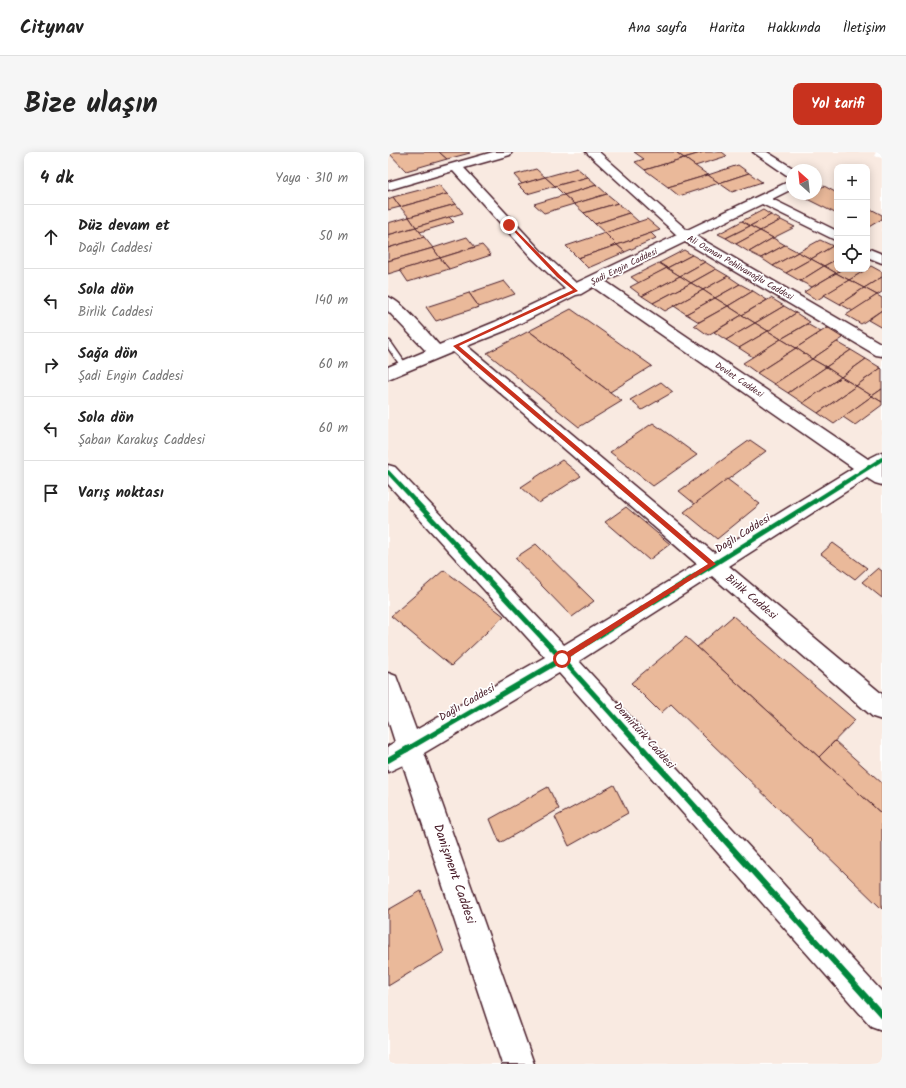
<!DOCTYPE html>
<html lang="tr">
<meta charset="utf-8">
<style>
body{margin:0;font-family:Kalam,sans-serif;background:#f6f6f6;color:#222}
.controls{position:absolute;right:12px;top:12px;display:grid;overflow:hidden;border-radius:8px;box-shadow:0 2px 10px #0003}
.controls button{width:36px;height:36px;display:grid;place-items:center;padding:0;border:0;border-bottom:1px solid #e0e0e0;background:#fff;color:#222;font:20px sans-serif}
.compass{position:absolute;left:398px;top:12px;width:36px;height:36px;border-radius:50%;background:#fff;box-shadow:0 2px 10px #0003;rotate:333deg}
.stop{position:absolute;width:12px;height:12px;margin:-9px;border:3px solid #c8321e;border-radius:50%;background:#fff}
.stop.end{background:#c8321e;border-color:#fff;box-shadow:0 1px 4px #0008}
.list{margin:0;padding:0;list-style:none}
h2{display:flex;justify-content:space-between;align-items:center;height:52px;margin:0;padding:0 16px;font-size:17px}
h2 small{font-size:13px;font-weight:400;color:#767676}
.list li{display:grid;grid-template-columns:26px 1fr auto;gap:12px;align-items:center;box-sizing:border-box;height:64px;padding:0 16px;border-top:1px solid #e0e0e0}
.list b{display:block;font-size:15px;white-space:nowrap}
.list p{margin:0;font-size:13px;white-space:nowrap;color:#767676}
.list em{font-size:13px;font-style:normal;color:#767676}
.icon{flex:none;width:22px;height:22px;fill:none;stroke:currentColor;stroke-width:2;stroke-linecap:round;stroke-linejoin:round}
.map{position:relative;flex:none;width:494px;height:912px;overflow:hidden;border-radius:8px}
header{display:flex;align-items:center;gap:24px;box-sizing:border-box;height:56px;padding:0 20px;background:#fff;border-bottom:1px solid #e0e0e0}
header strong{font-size:19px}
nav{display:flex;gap:22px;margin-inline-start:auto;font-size:14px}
.intro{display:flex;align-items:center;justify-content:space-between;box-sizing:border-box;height:96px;padding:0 24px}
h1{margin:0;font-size:28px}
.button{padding:10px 18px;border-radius:8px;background:#c8321e;color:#fff;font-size:14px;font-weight:700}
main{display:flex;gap:24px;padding:0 24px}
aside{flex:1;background:#fff;border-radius:8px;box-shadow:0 2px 10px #0003}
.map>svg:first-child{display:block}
</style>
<header>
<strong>Citynav</strong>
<nav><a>Ana sayfa</a><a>Harita</a><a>Hakkında</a><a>İletişim</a></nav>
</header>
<div class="intro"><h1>Bize ulaşın</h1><a class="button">Yol tarifi</a></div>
<main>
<aside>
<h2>4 dk<small>Yaya · 310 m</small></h2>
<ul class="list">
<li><svg class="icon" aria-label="ahead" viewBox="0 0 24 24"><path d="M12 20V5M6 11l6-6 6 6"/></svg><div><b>Düz devam et</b><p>Dağlı Caddesi</p></div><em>50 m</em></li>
<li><svg class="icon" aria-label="left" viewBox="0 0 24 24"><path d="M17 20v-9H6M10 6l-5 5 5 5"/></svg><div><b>Sola dön</b><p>Birlik Caddesi</p></div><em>140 m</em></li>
<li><svg class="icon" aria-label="right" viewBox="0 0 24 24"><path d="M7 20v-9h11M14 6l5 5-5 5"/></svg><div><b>Sağa dön</b><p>Şadi Engin Caddesi</p></div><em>60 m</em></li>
<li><svg class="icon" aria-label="left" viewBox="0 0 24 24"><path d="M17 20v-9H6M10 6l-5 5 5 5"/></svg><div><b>Sola dön</b><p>Şaban Karakuş Caddesi</p></div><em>60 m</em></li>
<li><svg class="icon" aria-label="arrive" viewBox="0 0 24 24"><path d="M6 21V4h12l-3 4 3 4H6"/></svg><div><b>Varış noktası</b></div></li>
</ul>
</aside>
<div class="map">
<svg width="494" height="912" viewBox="0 0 494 912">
<rect width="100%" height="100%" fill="#fff"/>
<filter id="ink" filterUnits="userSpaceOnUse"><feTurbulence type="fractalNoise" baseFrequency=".025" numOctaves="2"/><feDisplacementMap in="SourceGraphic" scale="8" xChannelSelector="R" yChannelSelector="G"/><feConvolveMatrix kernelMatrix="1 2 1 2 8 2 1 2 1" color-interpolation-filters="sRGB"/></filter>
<g filter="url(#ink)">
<path fill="#f9eae1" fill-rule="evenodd" d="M0 0H488L486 4 494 6V912H0ZM449 15H479V117H449ZM404 18H428V42H404Z"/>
<g fill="#eab99a" stroke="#4a1f2b">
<path d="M0 0H51L59 7 18 19Z"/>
<path d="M51 0H80L82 1 59 7Z"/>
<path d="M246 0H288L296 6 257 18 247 10 256 7Z"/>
<path d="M288 0H316L296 6Z"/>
<path d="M316 0H334L339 4 307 14 296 6Z"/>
<path d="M296 6 320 23 280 35 257 18Z"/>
<path d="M350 13 361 21 331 31 320 23Z"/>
<path d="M189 16 200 25 167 34 157 25Z"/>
<path d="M148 17 157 25 134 32 126 23Z"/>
<path d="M361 21 374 30 344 40 331 31Z"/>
<path d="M320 23 331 31 291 44 280 35Z"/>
<path d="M157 25 167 34 139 42 130 33Z"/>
<path d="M200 25 209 33 176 43 167 34Z"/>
<path d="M51 33 59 42 12 55 5 45Z"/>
<path d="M209 33 219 42 186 52 176 43Z"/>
<path d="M436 34 449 41V62L415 45 421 42H428V38Z"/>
<path d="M59 42 68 52 21 65 12 55Z"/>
<path d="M219 42 230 51 196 61 186 52Z"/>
<path d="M176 43 186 52 156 61 146 52Z"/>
<path d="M5 45 12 55 0 58V47Z"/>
<path d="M230 51 241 61 207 72 196 61Z"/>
<path d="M68 52 75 61 28 75 21 65Z"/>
<path d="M479 55 494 63V67L479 76Z"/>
<path d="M375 58 383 63 362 74 354 69Z"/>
<path d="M241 61 251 70 217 81 207 72Z"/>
<path d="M383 63 393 68 372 79 362 74Z"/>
<path d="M21 65 28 75 0 83V71Z"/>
<path d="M61 65 66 70 32 80 28 75Z"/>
<path d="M259 67 272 78 229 93 217 81Z"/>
<path d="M393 68 407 75 385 86 372 79Z"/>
<path d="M354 69 362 74 338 86 330 82Z"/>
<path d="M362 74 372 79 348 92 338 86Z"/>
<path d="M28 75 36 85 0 96V83Z"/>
<path d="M372 79 385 86 361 100 348 92Z"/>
<path d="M217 81 229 93 190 106 178 94Z"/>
<path d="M263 81 268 86 237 100 229 93Z"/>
<path d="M36 85 45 96 0 109V96Z"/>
<path d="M79 85 87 95 52 106 45 96Z"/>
<path d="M385 86 397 93 373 106 361 100Z"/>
<path d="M432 88 445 94 423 107 410 100Z"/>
<path d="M94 93 103 103 61 117 52 106Z"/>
<path d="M229 93 237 100 200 116 190 106Z"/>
<path d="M397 93 410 100 385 114 373 106Z"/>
<path d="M445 94 449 96V107L436 114 423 107Z"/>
<path d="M45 96 52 106 0 122V109Z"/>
<path d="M296 98 304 103 279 116 271 111Z"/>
<path d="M410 100 423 107 398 121 385 114Z"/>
<path d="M304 103 317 110 292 124 279 116Z"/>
<path d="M52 106 61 117 20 130 12 118Z"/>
<path d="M423 107 436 114 412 129 398 121Z"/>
<path d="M449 107V117H454L448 121 436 114Z"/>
<path d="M317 110 328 117 303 131 292 124Z"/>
<path d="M271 111 279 116 251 131 243 125Z"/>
<path d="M436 114 448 121 424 135 412 129Z"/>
<path d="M483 114 494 120V125L476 136 461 128Z"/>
<path d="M279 116 292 124 254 144 242 135Z"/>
<path d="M328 117 340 124 315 138 303 131Z"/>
<path d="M454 117H479L461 128 448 121Z"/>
<path d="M448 121 461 128 429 148 416 140Z"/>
<path d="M292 124 303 131 265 151 254 144Z"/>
<path d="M340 124 352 132 327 146 315 138Z"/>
<path d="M494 125V140L489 143 476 136Z"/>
<path d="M461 128 476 136 452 152 436 143Z"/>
<path d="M116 129 127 142 91 155 81 141Z"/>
<path d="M303 131 315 138 277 159 265 151Z"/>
<path d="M352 132 365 139 340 154 327 146Z"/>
<path d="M476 136 489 143 465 159 452 152Z"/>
<path d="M315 138 327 146 298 162 286 154Z"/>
<path d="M365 139 379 148 354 163 340 154Z"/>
<path d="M81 141 91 155 48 169 38 155Z"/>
<path d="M489 143 494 146V158L473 172 458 163Z"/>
<path d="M327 146 340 154 311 170 298 162Z"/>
<path d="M383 146 396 154 367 171 354 163Z"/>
<path d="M340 154 354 163 320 183 306 173Z"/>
<path d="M396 154 408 161 380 179 367 171Z"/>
<path d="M183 157 264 214 222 240 141 179Z"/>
<path d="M494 158V176L480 168Z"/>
<path d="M408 161 422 170 393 187 380 179Z"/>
<path d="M354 163 367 171 338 188 326 180Z"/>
<path d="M367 171 380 179 351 196 338 188Z"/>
<path d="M419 172 433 180 408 196 393 187Z"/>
<path d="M439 176 455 186 424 207 408 196Z"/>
<path d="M141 179 222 240 234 249 191 275 99 201Z"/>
<path d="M380 179 393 187 365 205 351 196Z"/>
<path d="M393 187 408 196 369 221 355 211Z"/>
<path d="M449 190 463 198 438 215 424 207Z"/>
<path d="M408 196 424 207 386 232 369 221Z"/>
<path d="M463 198 478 207 453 225 438 215Z"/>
<path d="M424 207 438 215 400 241 386 232Z"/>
<path d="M478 207 493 216 468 234 453 225Z"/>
<path d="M438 215 453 225 415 251 400 241Z"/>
<path d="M493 216 494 217V237L484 244 468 234Z"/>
<path d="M453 225 468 234 430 261 415 251Z"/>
<path d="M273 230 285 240 254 258 242 248Z"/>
<path d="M468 234 484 244 446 272 430 261Z"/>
<path d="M494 237V250L484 244Z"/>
<path d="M484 244 494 250V253L467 273 455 265Z"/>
<path d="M265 271 309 303 265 334 222 300Z"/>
<path d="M362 288 378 299 307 352 291 339Z"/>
<path d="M174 308 193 324 151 351 133 335Z"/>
<path d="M339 327 372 352 329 387 296 360Z"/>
<path d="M238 355 282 392 261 408 217 370Z"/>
<path d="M445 391 479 416 467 427 433 402Z"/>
<path d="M148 392 206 449 184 465 127 406Z"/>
<path d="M490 416 494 419V446L474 430Z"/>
<path d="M56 418 116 464 63 514 3 464Z"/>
<path d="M345 464 467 568 431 605 309 495Z"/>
<path d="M298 485 494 662V757L283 552 273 561 243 531Z"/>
<path d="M447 589 494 631V662L431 605Z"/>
<path d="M226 633 240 661 181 694 167 665Z"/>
<path d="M160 635 171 657 112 691 102 667Z"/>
<path d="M33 739 56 800 0 834V758Z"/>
</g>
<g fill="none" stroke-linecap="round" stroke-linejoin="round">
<defs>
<path id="service" d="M0 189H2L18 212V216H14L0 196Z"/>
<g id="tertiary">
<path d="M105 0H124L122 3 76 16 154 100 188 131 289 83 198 0H211L299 78 404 28V37L384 47 449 79V89L374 52 308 84 494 192V204L488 203 297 90 217 129 480 307 494 300V333L487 331 479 326 341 414 494 542V568L485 565 324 424 191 509 494 840V878L483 874 171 521 36 601 146 912H114L15 613 0 620V594L7 590 0 568V521L8 524 28 578 157 505 0 332V313L7 315 176 493 309 412 65 200 0 227V215L38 199 0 159V145C14 149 41 182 51 193L107 170 177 137 144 106 65 19 0 38V30ZM205 135 465 316 326 401 79 194 119 178 188 143 193 142Z"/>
<path d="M365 0H379L408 18H404V25L400 24Z"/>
<path d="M479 96 494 102V111L479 105Z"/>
</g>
</defs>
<use href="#service" stroke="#4a1f2b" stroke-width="3"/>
<use href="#tertiary" stroke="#4a1f2b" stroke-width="3"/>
<use href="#service" fill="#fff" fill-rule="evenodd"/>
<use href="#tertiary" fill="#fff" fill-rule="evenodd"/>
<defs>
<g id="cycleway-far2">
<path d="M0 320 28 350"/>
<path d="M426 350 494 307"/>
</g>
<g id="cycleway-far1">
<path d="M27 349 174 507 256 598"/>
<path d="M18 598 174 507 427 349"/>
</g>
<g id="cycleway">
<path d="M255 597 494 863"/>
<path d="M0 608 19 597"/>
</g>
</defs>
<use href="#cycleway-far2" stroke="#fff" stroke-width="6"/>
<use href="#cycleway-far1" stroke="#fff" stroke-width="8"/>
<use href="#cycleway" stroke="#fff" stroke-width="9"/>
<use href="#cycleway-far2" stroke="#00873e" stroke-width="4"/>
<use href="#cycleway-far1" stroke="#00873e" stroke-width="5"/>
<use href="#cycleway" stroke="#00873e" stroke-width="6"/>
</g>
</g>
<path fill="#c8321e" d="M119 72H122L172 123 190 139 71 194 328 412 174 510 171 509V505L320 412 65 194 185 138 169 125Z"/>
<g text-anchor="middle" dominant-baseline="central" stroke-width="3.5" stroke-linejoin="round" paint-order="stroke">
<g font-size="9" fill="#4a1f2b" stroke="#fff">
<text transform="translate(236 115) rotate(-26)">Şadi Engin Caddesi</text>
<text transform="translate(352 116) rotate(30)">Ali Osman Pehlivanoğlu Caddesi</text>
<text transform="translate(351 228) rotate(34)">Devlet Caddesi</text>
</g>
<g font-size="11" fill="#4a1f2b" stroke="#fff">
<text transform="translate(355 382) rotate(-32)">Dağlı Caddesi</text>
<text transform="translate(363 445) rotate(40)">Birlik Caddesi</text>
<text transform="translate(79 551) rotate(-30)">Dağlı Caddesi</text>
<text transform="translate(256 584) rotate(48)">Demirtürk Caddesi</text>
</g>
<g font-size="13" fill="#4a1f2b" stroke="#fff">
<text transform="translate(66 722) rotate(71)">Danişment Caddesi</text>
</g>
</g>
</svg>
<div class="controls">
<button>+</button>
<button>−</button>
<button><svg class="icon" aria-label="locate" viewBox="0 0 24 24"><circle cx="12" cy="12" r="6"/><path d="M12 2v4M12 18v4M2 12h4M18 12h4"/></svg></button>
</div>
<svg class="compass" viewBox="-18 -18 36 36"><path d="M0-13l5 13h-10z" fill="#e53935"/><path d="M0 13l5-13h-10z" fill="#767676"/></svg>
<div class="stop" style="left:174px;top:507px"></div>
<div class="stop end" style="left:121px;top:73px"></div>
</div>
</main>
